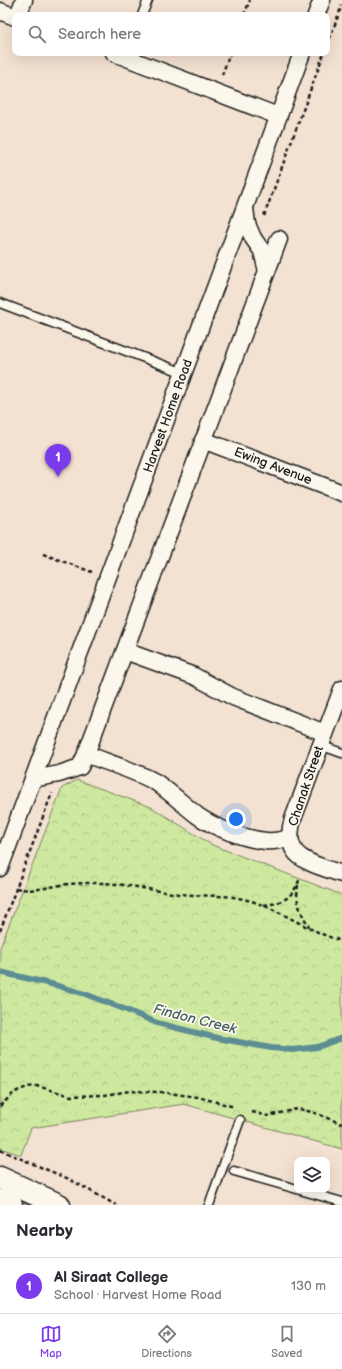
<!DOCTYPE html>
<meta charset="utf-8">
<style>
body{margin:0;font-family:"Balsamiq Sans",sans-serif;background:#f7f7f7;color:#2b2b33}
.controls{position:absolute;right:12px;bottom:12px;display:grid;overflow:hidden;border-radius:8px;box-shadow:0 4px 16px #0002}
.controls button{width:36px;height:36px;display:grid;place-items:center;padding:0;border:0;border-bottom:1px solid #e1e1e2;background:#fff;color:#2b2b33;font:20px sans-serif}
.you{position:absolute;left:236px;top:819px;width:14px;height:14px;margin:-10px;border:3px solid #fff;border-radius:50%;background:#1a73e8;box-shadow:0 0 0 6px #1a73e833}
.badge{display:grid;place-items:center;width:26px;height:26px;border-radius:50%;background:#7c3aed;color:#fff;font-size:13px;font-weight:700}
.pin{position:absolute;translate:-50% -33px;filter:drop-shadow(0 1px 2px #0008)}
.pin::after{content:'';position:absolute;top:21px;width:14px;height:12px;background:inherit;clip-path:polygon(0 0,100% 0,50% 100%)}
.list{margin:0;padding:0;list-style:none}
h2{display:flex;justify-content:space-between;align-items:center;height:52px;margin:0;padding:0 16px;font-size:17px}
h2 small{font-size:13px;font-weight:400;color:#7c7c81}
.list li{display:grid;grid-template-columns:26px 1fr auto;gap:12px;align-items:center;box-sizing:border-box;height:56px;padding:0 16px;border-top:1px solid #e1e1e2}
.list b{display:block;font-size:15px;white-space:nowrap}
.list p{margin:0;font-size:13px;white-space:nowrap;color:#7c7c81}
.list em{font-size:13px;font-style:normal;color:#7c7c81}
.icon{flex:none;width:22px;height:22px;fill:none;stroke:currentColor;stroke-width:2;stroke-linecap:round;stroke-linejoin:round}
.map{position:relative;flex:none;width:342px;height:1205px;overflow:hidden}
.search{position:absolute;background:#fff;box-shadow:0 4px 16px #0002;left:12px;right:12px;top:12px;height:44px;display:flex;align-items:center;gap:10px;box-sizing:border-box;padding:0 14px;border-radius:8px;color:#7c7c81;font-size:15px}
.sheet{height:108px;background:#fff}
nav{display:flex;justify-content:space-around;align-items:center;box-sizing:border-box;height:56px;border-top:1px solid #e1e1e2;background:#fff;font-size:11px;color:#7c7c81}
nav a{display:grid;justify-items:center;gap:2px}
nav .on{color:#7c3aed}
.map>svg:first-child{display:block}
</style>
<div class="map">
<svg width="342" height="1205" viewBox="0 0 342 1205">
<defs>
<pattern id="forest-crowns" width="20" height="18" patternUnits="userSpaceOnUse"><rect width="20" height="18" fill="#cee99f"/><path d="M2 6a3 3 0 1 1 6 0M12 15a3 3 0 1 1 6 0" fill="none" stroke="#b0c788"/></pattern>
</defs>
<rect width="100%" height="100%" fill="#f3e1d1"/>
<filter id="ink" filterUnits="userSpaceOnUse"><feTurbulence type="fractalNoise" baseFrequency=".025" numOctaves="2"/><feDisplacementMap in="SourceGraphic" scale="8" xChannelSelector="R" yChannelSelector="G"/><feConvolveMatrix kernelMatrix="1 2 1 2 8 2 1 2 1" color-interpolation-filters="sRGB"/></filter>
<g filter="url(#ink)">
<path fill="url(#forest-crowns)" stroke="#75825e" d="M77 780 151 807 212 845 342 895V1149L184 1104 31 1128 21 1155 0 1148V948L62 788Z"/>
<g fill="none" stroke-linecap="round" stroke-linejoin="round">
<path stroke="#5c8d92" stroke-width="6" d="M0 972 55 985 85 994 124 1009 157 1023 217 1038 271 1048 293 1050 317 1047 342 1038"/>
<defs>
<g id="lane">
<path d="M142 15 148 0"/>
<path d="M0 303 184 373"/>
<path d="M320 745 342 753"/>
<path d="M234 1171 297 1189"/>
<path d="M300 1190 342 1202"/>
<path d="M209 1205 240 1120"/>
</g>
<g id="street">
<path d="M0 11 15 17"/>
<path d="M18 15 24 0"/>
<path d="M316 15 322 0"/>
<path d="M114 53 278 116"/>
<path d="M245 208 247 224 253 238 262 251 267 271"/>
<path d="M203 440 342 493"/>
<path d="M125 651 194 676 233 697 325 733"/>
<path d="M86 754C108 763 137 771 157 783 171 793 184 805 198 816 215 828 245 839 266 841 274 842 282 840 290 838 291 842 292 847 294 850 302 863 328 869 342 874"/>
<path d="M33 779 59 774 80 767 86 754 279 239"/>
<path d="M290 838 291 827 293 819 342 689"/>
<path d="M0 868 302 53"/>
</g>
<g id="secondary">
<path d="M0 1178 59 1205"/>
<path d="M0 1201 11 1205"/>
</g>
</defs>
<use href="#lane" stroke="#1c1c1c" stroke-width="11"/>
<use href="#street" stroke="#1c1c1c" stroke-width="19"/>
<use href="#secondary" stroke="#1c1c1c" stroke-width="25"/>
<g stroke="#1c1c1c" stroke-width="2.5" stroke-dasharray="4 3" stroke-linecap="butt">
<path d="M244 15 250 0"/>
<path d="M327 46 342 5"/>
<path d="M222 75 230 53"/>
<path d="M264 216 324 53"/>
<path d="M43 554 92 572"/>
<path d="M298 885C295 903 301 912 309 927"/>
<path d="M16 888C35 892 43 888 61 885 73 883 87 883 100 883 124 883 148 890 172 893 192 896 213 895 233 897 275 903 302 930 342 941"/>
<path d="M264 905C284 903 293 897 300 878"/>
<path d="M0 931 52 793"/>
<path d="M0 1106 15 1092 27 1087 37 1086 71 1096 105 1095 130 1091 160 1092 198 1097 235 1107"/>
<path d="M252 1112 268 1116 297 1109 304 1110 318 1114 342 1124"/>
<path d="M0 1150 69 1179 116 1205"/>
</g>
<use href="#lane" stroke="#fbf7ec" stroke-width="8"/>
<use href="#street" stroke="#fbf7ec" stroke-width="16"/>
<use href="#secondary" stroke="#fbf7ec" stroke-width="22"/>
</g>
</g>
<g text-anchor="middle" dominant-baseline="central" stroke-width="3.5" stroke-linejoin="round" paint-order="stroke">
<g font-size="13" fill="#1c1c1c" stroke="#fbf7ec">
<text transform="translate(168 416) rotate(-70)">Harvest Home Road</text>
<text transform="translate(273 466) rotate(21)">Ewing Avenue</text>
<text transform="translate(306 786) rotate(-71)">Chanak Street</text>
</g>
<g font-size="14" font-style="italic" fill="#415e61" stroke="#fbf7ec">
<text transform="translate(195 1019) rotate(14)">Findon Creek</text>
</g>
</g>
</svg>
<div class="controls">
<button><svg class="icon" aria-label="layers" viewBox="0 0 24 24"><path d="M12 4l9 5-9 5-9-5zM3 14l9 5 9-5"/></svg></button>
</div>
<div class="you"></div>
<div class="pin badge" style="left:58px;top:477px">1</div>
<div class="search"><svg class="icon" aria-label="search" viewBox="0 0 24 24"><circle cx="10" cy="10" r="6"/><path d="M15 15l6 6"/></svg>Search here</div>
</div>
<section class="sheet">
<h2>Nearby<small></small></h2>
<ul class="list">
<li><span class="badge">1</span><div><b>Al Siraat College</b><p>School · Harvest Home Road</p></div><em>130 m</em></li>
</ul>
</section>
<nav>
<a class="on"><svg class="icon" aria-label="map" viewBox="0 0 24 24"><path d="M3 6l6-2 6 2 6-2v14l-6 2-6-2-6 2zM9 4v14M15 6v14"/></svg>Map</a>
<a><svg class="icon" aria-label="directions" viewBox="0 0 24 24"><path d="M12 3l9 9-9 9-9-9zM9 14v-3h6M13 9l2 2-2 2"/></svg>Directions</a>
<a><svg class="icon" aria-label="saved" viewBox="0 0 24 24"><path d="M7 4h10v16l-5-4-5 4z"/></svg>Saved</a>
</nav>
